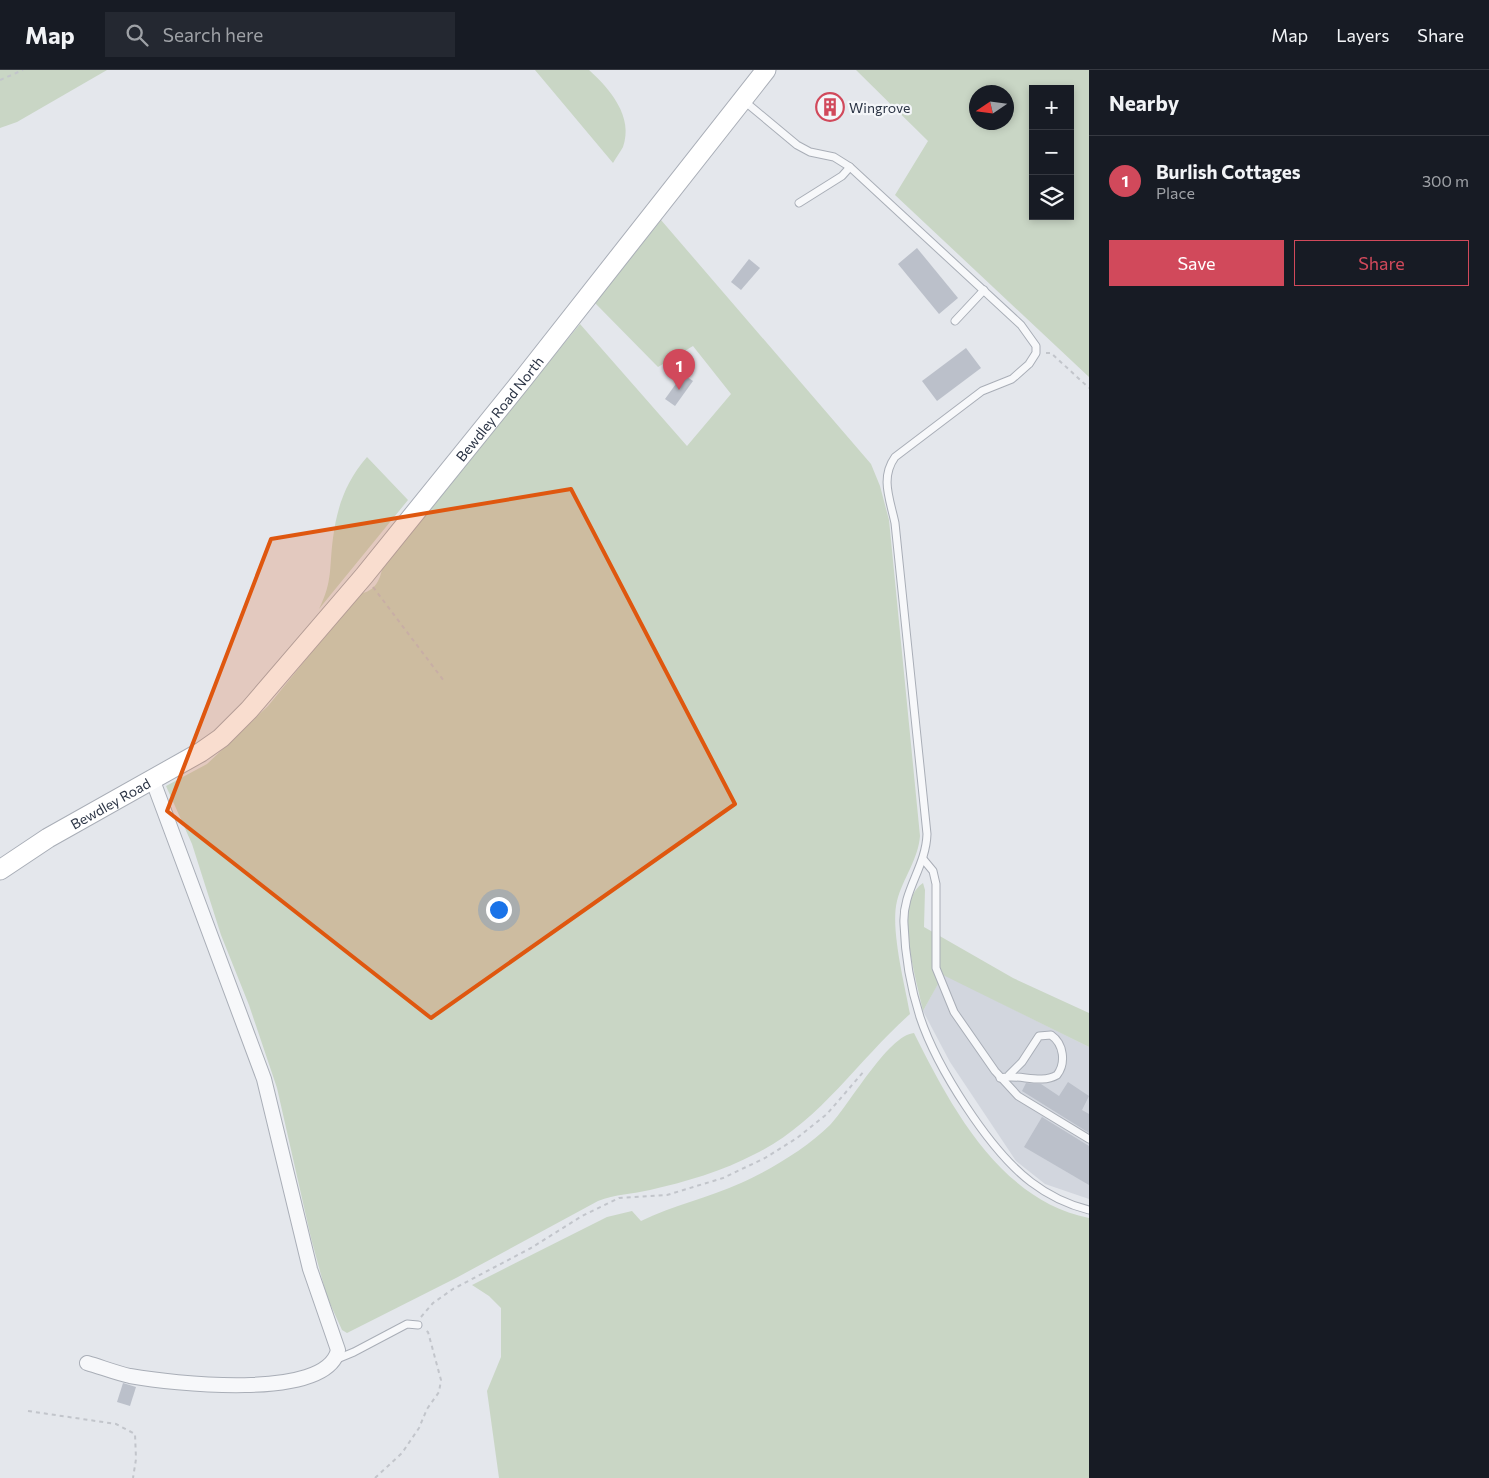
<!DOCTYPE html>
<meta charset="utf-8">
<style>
body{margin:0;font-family:Commissioner,sans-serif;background:#242831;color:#f1f3f6}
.controls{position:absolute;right:15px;top:15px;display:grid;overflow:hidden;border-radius:0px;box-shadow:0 2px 8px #0003}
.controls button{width:45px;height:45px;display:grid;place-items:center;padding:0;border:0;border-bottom:1px solid #363941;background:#171b24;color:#f1f3f6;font:25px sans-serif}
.compass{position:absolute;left:969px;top:15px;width:45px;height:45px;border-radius:50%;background:#171b24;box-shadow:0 2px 8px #0003;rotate:257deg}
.you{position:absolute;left:498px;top:839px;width:18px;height:18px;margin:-12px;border:4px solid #fff;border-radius:50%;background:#1a73e8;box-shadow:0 0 0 8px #1a73e833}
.badge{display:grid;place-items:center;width:32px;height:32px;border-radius:50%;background:#d1495b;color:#fff;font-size:16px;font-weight:700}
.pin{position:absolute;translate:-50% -41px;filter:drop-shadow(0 1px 2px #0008)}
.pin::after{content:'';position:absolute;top:26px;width:18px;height:15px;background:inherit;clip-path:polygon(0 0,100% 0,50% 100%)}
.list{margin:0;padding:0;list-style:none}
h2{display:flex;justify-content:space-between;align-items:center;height:65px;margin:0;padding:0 20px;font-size:21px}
h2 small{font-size:16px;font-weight:400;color:#9ea1a6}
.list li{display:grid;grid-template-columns:32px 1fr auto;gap:15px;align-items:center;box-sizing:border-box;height:90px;padding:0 20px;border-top:1px solid #363941}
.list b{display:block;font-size:19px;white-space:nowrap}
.list p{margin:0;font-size:16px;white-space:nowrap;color:#9ea1a6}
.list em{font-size:16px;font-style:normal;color:#9ea1a6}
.actions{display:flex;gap:10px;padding:15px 20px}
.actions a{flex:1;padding:11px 0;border:1px solid #d1495b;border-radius:0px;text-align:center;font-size:18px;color:#d1495b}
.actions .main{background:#d1495b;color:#fff}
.icon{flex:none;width:28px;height:28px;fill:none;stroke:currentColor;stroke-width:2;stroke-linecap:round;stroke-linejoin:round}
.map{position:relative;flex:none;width:1089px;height:1408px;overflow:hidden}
header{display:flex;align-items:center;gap:30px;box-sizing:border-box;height:70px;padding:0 25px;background:#171b24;border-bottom:1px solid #363941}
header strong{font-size:24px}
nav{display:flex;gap:28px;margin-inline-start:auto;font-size:18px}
.search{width:350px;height:45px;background:#242831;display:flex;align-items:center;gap:12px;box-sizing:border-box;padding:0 18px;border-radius:0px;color:#9ea1a6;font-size:19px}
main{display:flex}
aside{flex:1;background:#171b24}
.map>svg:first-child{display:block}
</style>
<header>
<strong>Map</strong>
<div class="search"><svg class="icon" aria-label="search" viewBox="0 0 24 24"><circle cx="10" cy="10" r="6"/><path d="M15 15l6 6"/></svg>Search here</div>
<nav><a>Map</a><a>Layers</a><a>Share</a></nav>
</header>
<main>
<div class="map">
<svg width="1089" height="1408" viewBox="0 0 1089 1408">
<rect width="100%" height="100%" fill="#e4e7ec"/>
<path fill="#d2d6de" d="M943 904 1089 977V1129L1045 1114 1016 1091 950 992 923 941Z"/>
<g fill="#c9d6c5" fill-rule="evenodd">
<path d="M0 0H107L17 52 0 58Z"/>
<path d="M535 0H589C610 19 634 47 623 77 620 82 616 88 613 93Z"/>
<path d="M856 0H1089V307L895 125 928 71ZM1033 19H1070V146H1033ZM976 22H1006V52H976Z"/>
<path d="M661 150 871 394 880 416 889 450 920 766C918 790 903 808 897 831 890 859 905 915 910 944 858 990 819 1053 755 1084 723 1101 685 1112 650 1120 633 1124 615 1124 598 1131L456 1208 347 1263 342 1260 327 1227 311 1168 277 1018 249 935 221 865 192 774 166 716 207 694 268 636 359 524C376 521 380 510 383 495L580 254 687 376 731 324 693 276 658 297 595 233Z"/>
<path d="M367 387 408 430 319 539C333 511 329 497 333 468 337 437 346 411 367 387Z"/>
<path d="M923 813 925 820 924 857 1013 908 1089 943V977L943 905 923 941C917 911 892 833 923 813Z"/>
<path d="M914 963C951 1037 1000 1130 1089 1148V1408H499L487 1321 501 1287V1238L489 1226 472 1215 607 1147 632 1141 641 1151C673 1135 708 1128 741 1113 770 1100 807 1078 830 1055 848 1037 888 965 914 963Z"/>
</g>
<g fill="#bbc0ca">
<path d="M830 26 840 34 830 48 819 40Z"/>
<path d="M917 178 958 228 939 244 898 194Z"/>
<path d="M749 189 760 198 741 220 731 212Z"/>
<path d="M966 278 981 298 937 331 922 311Z"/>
<path d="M683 304 693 311 675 336 665 329Z"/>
<path d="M1068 1012 1089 1026 1082 1040 1089 1044V1063L1022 1021 1026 1013 1041 1014 1059 1026Z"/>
<path d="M1042 1047 1089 1076V1115L1024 1077Z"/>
<path d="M123 1313 136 1317 130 1336 117 1332Z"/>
</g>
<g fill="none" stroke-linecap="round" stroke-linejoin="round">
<defs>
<g id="lane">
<path d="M743 30 797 75 810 82 834 87 850 97 1021 255 1036 276V283L1029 294 1012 309 982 321 895 387C880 408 890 429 895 453L927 764C926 797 902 821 904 854 905 884 911 919 920 947 937 998 989 1080 1031 1112 1048 1125 1069 1135 1089 1140"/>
<path d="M799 133 842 106 850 97"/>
<path d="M955 251 984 220"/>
<path d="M923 789 933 801 936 814V898L954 942 995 1001 1018 1026 1089 1069"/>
<path d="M1000 1008C1019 1003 1040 1015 1057 1005 1066 993 1064 974 1051 965L1039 966 1022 992 1009 1005"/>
<path d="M337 1289 354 1282 407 1254 418 1255"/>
</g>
<path id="street" d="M87 1293C101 1297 116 1303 130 1306 170 1313 327 1332 338 1280L310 1199 264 1009 153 711"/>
<g id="secondary">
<path id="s1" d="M0 800 48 768 201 682 221 668 249 640 364 506 523 309 766 0"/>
</g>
</defs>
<use href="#lane" stroke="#a9aeb7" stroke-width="9"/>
<use href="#street" stroke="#a9aeb7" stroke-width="16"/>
<use href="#secondary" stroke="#a9aeb7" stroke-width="21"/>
<g stroke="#c2c5cb" stroke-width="2" stroke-dasharray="4 4" stroke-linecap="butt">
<path d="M0 10 23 0"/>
<path d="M1046 283H1051L1089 318"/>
<path d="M373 517 444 611"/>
<path d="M421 1247 433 1233 453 1219 531 1178 582 1146 619 1128 667 1125 723 1108 765 1088 797 1068 827 1044 865 1000"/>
<path d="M28 1341 116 1354 135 1364 136 1389 133 1408"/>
<path d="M375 1408 402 1383 419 1358 427 1339 439 1322 441 1310 428 1262 425 1260"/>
</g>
<use href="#lane" stroke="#f7f8fa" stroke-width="7"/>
<use href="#street" stroke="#f7f8fa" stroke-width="14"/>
<use href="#secondary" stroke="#fff" stroke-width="19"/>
</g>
<path fill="#df570f" fill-opacity="0.2" stroke="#df570f" stroke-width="4" stroke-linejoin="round" d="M571 419 735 734 431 948 167 741 271 469Z"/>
<defs>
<symbol id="building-ring" viewBox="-11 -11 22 22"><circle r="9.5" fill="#f4f6f9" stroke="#d1495b" stroke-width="1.5"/><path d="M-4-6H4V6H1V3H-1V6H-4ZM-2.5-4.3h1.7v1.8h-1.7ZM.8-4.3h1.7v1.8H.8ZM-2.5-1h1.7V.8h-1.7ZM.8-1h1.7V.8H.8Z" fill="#d1495b"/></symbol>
</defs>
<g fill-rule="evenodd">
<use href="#building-ring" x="814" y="21" width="32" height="32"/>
</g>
<g text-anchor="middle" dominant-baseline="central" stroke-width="4.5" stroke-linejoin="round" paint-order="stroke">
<g font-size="14" fill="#2b3445" stroke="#f4f6f9" text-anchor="start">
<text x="849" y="37">Wingrove</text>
</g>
<g font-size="14" fill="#2b3445" stroke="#f4f6f9">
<text stroke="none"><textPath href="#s1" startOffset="689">Bewdley Road North</textPath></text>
<text stroke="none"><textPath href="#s1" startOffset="129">Bewdley Road</textPath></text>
</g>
</g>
</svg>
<div class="controls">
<button>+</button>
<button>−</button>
<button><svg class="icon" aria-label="layers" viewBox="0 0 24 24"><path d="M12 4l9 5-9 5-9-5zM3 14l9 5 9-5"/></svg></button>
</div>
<svg class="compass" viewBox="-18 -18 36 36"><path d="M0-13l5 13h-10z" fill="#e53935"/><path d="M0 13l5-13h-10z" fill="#9ea1a6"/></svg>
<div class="you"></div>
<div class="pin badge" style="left:679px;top:320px">1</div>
</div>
<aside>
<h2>Nearby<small></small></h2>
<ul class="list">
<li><span class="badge">1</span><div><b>Burlish Cottages</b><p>Place</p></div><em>300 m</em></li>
</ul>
<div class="actions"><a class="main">Save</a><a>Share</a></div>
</aside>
</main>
